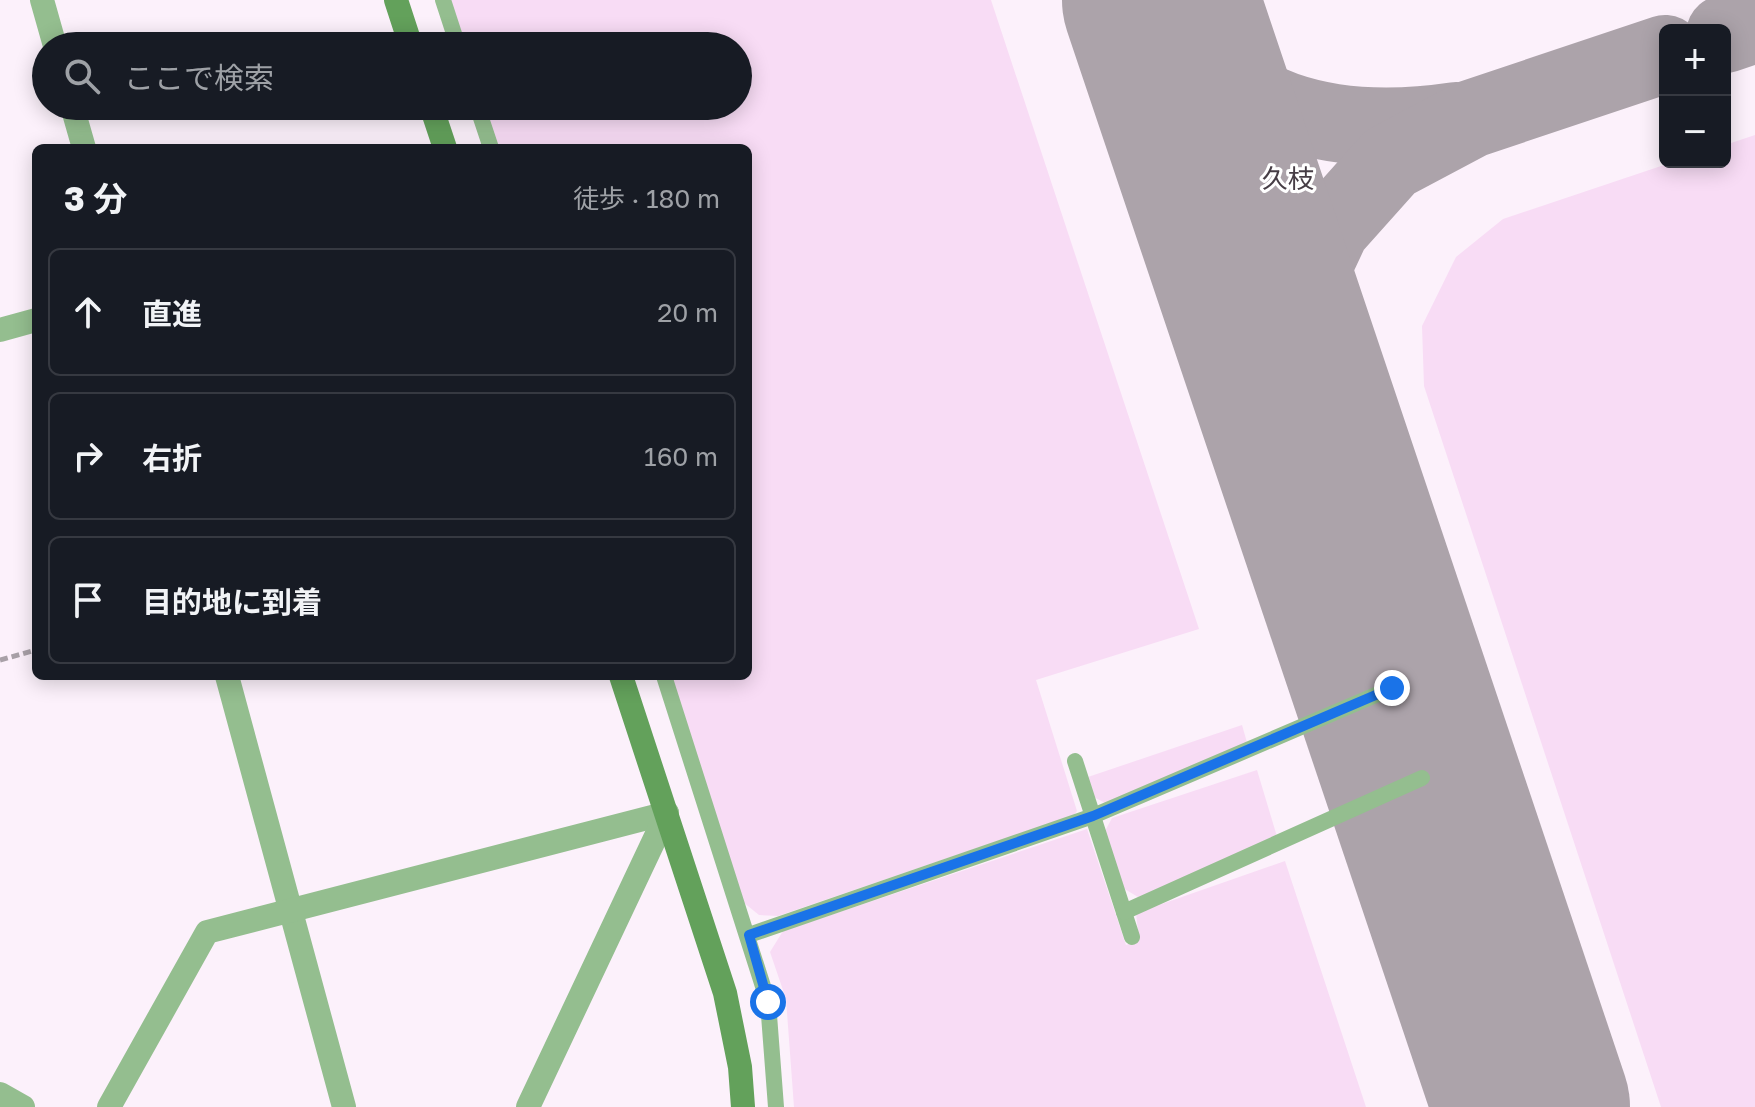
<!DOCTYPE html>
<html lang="ja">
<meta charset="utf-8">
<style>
body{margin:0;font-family:"Golos Text","Noto Sans JP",sans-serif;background:#242831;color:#f1f3f6}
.controls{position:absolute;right:24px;top:24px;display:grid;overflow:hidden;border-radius:12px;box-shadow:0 4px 20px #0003}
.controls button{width:72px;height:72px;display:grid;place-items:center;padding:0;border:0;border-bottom:2px solid #363941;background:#171b24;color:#f1f3f6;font:40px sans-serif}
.stop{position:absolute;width:24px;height:24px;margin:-18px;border:6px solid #1a73e8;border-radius:50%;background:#fff}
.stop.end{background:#1a73e8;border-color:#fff;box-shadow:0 2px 8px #0008}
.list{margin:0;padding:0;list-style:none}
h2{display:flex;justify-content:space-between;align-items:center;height:104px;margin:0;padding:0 32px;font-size:34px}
h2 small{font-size:26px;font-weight:400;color:#9ea1a6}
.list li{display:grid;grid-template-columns:52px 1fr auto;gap:24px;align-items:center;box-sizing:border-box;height:128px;margin:0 16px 16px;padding:0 16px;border:2px solid #363941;border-radius:12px}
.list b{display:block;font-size:30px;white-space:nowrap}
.list em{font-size:26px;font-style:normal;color:#9ea1a6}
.icon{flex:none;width:44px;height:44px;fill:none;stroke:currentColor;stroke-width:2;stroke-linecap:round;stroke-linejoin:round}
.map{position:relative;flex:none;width:1755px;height:1107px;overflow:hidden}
.search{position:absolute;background:#171b24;box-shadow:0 4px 20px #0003;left:32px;top:32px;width:720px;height:88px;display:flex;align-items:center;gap:20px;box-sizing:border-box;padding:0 28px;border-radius:44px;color:#9ea1a6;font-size:30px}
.panel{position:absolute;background:#171b24;box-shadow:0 4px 20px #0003;left:32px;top:144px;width:720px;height:536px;border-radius:12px}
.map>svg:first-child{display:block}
</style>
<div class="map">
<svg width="1755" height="1107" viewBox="0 0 1755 1107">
<rect width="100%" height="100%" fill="#fcf1fb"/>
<g fill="#f8dcf5">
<path d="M442 0H991L1199 629 1036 680 1077 811 1074 815 778 916 759 915 743 902 668 676H748V148H491L477 106H738V46H457Z"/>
<path d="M1755 135V1107H1661L1424 386 1422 326 1456 257 1503 219 1673 162H1725V145Z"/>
<path d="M1242 725 1250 753 1105 803 1092 796 1085 778Z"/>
<path d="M1257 770 1281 850 1138 897 1123 888 1104 833 1112 818Z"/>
<path d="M1087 829 1126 945 1139 940 1136 913 1285 861 1366 1107H794L786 999 770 952 783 931Z"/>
</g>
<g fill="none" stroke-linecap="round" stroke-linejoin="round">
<g stroke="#aca3aa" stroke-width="78">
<path d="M1158 0C1221 116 1335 139 1456 121"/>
<path d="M1725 34 1755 24"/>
<path d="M1295 401 1284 359 1301 292 1331 228 1390 162 1471 119 1665 54"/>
</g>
<path stroke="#aca3aa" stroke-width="196" d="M1160 0 1532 1107"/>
<path stroke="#a9a1a8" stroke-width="5" stroke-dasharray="8 4" stroke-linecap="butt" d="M0 660 36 650"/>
<g stroke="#94be8f" stroke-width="16">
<path d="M443 0 458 46"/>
<path d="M477 106 491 148"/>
<path d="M664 676 768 1002 776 1107"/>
<path d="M1075 761 1132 937"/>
<path d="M1124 912 1422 778"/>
<path d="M749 935 1093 816 1392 688"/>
</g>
<g stroke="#94be8f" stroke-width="24">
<path d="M42 0 55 46"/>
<path d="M72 106 84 148"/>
<path d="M0 330 36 320"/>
<path d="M227 676 344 1107"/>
<path d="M0 1094 23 1107"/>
<path d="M109 1107 207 932 667 813"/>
<path d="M528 1107 667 813"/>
</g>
<g stroke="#63a15b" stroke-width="24">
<path d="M396 0 411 46"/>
<path d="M431 106 445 148"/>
<path d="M621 676 725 993 740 1067 743 1107"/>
</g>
</g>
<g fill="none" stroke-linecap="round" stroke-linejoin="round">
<path stroke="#1a73e8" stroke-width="10" d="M768 1002 749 935 1093 816 1392 688"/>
</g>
<g text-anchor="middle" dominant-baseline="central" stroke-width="6" stroke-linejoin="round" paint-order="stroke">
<g font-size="26" fill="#463d45" stroke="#fff">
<text x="1288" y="178">久枝</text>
</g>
</g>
</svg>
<div class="controls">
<button>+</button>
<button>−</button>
</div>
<div class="stop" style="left:768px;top:1002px"></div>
<div class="stop end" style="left:1392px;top:688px"></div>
<div class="search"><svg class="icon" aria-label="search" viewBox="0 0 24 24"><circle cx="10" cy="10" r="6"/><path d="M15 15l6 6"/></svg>ここで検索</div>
<section class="panel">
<h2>3 分<small>徒歩 · 180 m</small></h2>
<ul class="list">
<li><svg class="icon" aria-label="ahead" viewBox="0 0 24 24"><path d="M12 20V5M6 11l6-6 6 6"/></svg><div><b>直進</b></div><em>20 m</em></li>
<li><svg class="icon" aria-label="right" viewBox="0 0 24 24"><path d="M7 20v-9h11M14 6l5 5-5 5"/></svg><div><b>右折</b></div><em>160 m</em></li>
<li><svg class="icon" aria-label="arrive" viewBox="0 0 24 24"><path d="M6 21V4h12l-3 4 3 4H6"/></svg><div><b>目的地に到着</b></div></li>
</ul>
</section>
</div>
